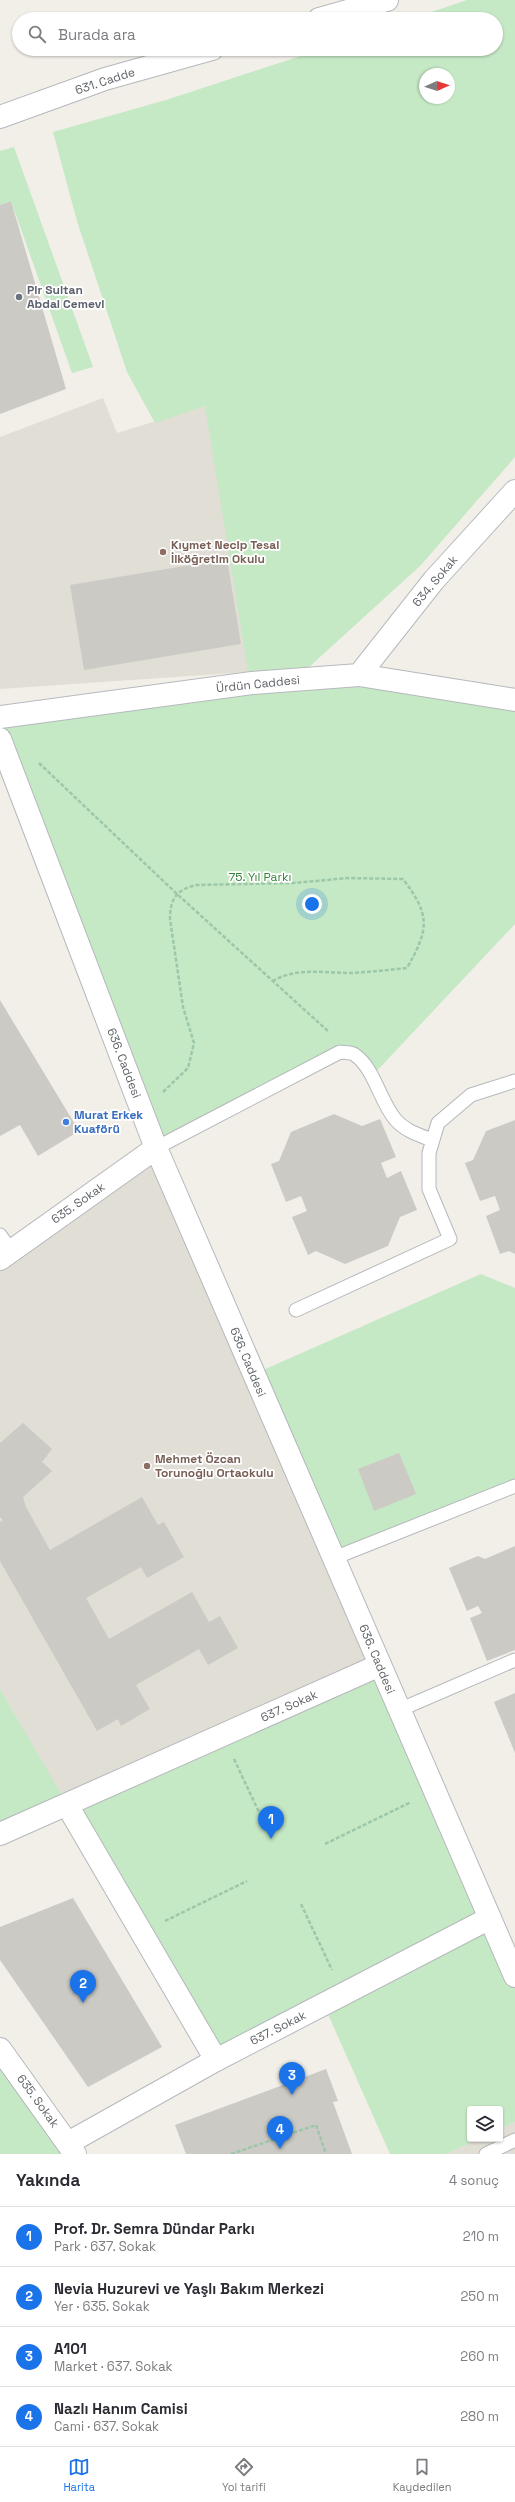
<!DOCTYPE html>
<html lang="tr">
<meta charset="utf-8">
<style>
body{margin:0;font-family:"Space Grotesk",sans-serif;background:#f2f2f3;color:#2b2b33}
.controls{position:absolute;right:12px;bottom:12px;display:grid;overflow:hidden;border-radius:4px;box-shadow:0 1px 3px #0004}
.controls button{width:36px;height:36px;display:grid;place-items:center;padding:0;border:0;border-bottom:1px solid #e1e1e2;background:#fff;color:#2b2b33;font:20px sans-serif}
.compass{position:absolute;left:419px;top:68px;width:36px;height:36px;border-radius:50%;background:#fff;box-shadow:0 1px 3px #0004;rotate:87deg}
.you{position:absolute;left:312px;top:904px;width:14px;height:14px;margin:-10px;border:3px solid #fff;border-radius:50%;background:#1a73e8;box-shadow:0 0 0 6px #1a73e833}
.badge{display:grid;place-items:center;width:26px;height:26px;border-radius:50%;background:#1a73e8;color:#fff;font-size:13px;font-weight:700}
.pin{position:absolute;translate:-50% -33px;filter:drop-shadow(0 1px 2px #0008)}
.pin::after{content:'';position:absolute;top:21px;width:14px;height:12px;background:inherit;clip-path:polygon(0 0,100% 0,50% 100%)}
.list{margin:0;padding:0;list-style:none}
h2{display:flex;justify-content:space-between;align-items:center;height:52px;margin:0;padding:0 16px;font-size:17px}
h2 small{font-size:13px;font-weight:400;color:#7c7c81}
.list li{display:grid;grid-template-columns:26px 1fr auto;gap:12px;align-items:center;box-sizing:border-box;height:60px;padding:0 16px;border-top:1px solid #e1e1e2}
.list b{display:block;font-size:15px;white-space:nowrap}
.list p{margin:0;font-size:13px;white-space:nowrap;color:#7c7c81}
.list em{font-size:13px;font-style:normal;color:#7c7c81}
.icon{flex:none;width:22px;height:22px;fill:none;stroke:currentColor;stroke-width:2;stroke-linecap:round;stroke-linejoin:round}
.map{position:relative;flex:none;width:515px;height:2154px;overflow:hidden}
.search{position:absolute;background:#fff;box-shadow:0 1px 3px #0004;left:12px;right:12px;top:12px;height:44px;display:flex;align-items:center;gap:10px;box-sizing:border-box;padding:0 14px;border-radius:22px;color:#7c7c81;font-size:15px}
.sheet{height:292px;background:#fff}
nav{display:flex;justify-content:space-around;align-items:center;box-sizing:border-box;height:56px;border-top:1px solid #e1e1e2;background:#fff;font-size:11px;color:#7c7c81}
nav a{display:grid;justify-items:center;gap:2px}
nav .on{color:#1a73e8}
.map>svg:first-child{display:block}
</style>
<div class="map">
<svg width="515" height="2154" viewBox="0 0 515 2154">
<rect width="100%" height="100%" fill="#f1efe8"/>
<g fill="#e1ded6">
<path d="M103 398 117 433 205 406 308 668 0 689V437Z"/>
<path d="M156 1148 380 1665 67 1805 0 1689V1259Z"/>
<path d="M515 2122V2154H446L479 2139H500V2129Z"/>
</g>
<g fill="#c5e8c5" fill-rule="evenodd">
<path d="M467 0H515V457L421 565 308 668 248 671 205 406 155 423 127 372 77 221 53 132 166 100 322 49H496V19H411ZM425 74H449V98H425Z"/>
<path d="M14 147 93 367 72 373 11 201 0 205V151Z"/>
<path d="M311 678 515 700V924L371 1077 367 1066 340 1052 156 1148 0 739V717Z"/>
<path d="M481 1274 515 1288V1486L334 1558 254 1374Z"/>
<path d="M380 1665 515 1976V2122L500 2129V2109H470V2139H479L446 2154H390L324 2005 216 2060 67 1805 0 1834V1689L67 1804Z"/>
<path d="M0 2049 66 2154H0Z"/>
</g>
<g fill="#cccac5">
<path d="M11 201 66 389 0 414V205Z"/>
<path d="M227 559 241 644 84 670 70 585Z"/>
<path d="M0 1000 79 1131 38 1156 20 1125 0 1136Z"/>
<path d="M334 1114 362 1126 380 1119 396 1157 381 1163 387 1178 401 1171 417 1210 400 1217 388 1246 345 1264 316 1251 308 1255 292 1217 307 1211 301 1196 286 1202 271 1164 279 1161 291 1132Z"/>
<path d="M515 1120V1254L509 1251 500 1254 486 1216 500 1210 495 1196 480 1201 465 1163 473 1160 486 1131Z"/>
<path d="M23 1423 52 1449 42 1462 52 1471 23 1497 26 1507 50 1550 142 1497 158 1525 164 1522 184 1557 147 1578 141 1567 86 1598 109 1639 192 1592 209 1622 220 1616 238 1648 208 1665 199 1649 136 1685 150 1709 121 1726 118 1719 97 1731 0 1561V1522L3 1520 0 1517V1443Z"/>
<path d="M399 1453 416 1494 374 1511 358 1469Z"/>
<path d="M515 1546V1650L487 1661 470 1618 482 1613 478 1606 467 1611 449 1568 478 1556 485 1559Z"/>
<path d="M515 1693V1753L494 1702Z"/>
<path d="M73 1898 162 2047 88 2087 0 1960V1927Z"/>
<path d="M326 2069 338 2101 333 2102 352 2154H186L175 2125Z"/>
</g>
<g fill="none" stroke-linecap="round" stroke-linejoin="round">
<defs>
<g id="service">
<path d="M156 1148 340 1052C345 1053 352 1052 355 1055 374 1068 380 1101 395 1119 405 1131 419 1135 432 1140"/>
<path d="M0 1235 11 1250"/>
<path d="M296 1310 450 1239 429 1189V1153L438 1123 471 1095 515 1081"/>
<path d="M334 1558 515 1486"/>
<path d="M399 1710 515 1660"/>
<path d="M486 2154 515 2140"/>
</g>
<g id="minor">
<path d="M319 19 387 0"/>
<path d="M0 117 105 79 212 49"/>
<path d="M0 739 156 1148 515 1976"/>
<path d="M0 1259 156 1148"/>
<path d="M67 1805 216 2060"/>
<path d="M0 1834 380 1665"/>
<path d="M0 2049 75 2154"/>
<path d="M68 2143 216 2060 490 1918"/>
</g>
<path id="tertiary" d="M359 675 515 700"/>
<path id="secondary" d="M0 717 252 683 359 675 434 580 515 491"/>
</defs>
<use href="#service" stroke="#b5b8bc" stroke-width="15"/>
<use href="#minor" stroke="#b5b8bc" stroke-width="24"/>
<use href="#tertiary" stroke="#b5b8bc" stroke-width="24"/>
<use href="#secondary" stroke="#b6babf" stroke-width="24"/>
<g stroke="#9cc7a9" stroke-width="2.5" stroke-dasharray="4 2" stroke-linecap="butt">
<path d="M39 763 177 894 329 1032"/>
<path d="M163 1092 188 1068 194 1043 183 1007 170 919C170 899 176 890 196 885L294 883 348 878 403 879C431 916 429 929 407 968 388 970 370 972 351 973 325 973 296 967 273 981"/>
<path d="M234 1759 265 1825"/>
<path d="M325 1844 411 1802"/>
<path d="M301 1904 332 1970"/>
<path d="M165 1921 247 1881"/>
<path d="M231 2154 316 2125 326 2154"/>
</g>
<use href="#service" stroke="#fff" stroke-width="13"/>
<use href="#minor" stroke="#fff" stroke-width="22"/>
<use href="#tertiary" stroke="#fff" stroke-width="22"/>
<use href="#secondary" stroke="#fff" stroke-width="22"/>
</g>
<circle fill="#6b7280" stroke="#fff" stroke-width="1.5" cx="19" cy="297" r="4"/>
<g fill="#8d6e63" stroke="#fff" stroke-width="1.5">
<circle cx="163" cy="552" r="4"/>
<circle cx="147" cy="1466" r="4"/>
</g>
<circle fill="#3f7fe0" stroke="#fff" stroke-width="1.5" cx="66" cy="1122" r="4"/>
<g text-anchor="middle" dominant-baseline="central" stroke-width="3.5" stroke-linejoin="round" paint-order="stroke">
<g font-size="12" fill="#5f6368" stroke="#fff">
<text transform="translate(105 81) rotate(-18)">631. Cadde</text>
<text transform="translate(435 581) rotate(-50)">634. Sokak</text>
<text transform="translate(258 684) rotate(-6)">Ürdün Caddesi</text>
<text transform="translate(124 1063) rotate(69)">636. Caddesi</text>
<text transform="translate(78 1203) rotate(-35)">635. Sokak</text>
<text transform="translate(248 1362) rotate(67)">636. Caddesi</text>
<text transform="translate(377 1659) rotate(67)">636. Caddesi</text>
<text transform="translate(289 1706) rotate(-24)">637. Sokak</text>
<text transform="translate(278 2028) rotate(-27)">637. Sokak</text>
<text transform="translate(38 2101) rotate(54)">635. Sokak</text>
</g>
<g font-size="12" font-weight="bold" fill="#5b616d" stroke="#fff" text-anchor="start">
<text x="27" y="290">Pir Sultan<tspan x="27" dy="14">Abdal Cemevi</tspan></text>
</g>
<g font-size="12" font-weight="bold" fill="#785e54" stroke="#fff" text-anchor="start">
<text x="171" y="545">Kıymet Necip Tesal<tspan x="171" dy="14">İlköğretim Okulu</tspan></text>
<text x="155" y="1459">Mehmet Özcan<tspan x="155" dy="14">Torunoğlu Ortaokulu</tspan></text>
</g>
<g font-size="12" fill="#348238" stroke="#fff">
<text x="260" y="877">75. Yıl Parkı</text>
</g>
<g font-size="12" font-weight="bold" fill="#366cbe" stroke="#fff" text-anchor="start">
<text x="74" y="1115">Murat Erkek<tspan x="74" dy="14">Kuaförü</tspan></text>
</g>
</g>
</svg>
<div class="controls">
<button><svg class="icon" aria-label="layers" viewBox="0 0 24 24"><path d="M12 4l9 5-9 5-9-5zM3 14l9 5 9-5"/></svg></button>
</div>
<svg class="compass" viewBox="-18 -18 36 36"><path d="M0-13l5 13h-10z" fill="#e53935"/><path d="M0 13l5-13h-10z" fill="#7c7c81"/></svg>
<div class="you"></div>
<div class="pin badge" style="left:271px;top:1839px">1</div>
<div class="pin badge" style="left:83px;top:2003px">2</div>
<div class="pin badge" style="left:292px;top:2095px">3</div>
<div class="pin badge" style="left:280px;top:2149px">4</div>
<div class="search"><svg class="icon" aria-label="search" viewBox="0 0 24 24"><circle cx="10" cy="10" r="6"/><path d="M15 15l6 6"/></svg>Burada ara</div>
</div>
<section class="sheet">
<h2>Yakında<small>4 sonuç</small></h2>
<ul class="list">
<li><span class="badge">1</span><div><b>Prof. Dr. Semra Dündar Parkı</b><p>Park · 637. Sokak</p></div><em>210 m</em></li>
<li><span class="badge">2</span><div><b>Nevia Huzurevi ve Yaşlı Bakım Merkezi</b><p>Yer · 635. Sokak</p></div><em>250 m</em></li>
<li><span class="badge">3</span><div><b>A101</b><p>Market · 637. Sokak</p></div><em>260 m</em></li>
<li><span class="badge">4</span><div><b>Nazlı Hanım Camisi</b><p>Cami · 637. Sokak</p></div><em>280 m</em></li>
</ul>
</section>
<nav>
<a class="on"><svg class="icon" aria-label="map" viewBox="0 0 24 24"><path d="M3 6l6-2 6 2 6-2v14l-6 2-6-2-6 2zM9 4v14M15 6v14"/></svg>Harita</a>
<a><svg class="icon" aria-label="directions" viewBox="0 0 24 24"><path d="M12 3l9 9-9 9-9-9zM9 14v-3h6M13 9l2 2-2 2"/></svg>Yol tarifi</a>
<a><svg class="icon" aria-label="saved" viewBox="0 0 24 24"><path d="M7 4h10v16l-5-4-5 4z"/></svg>Kaydedilen</a>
</nav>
